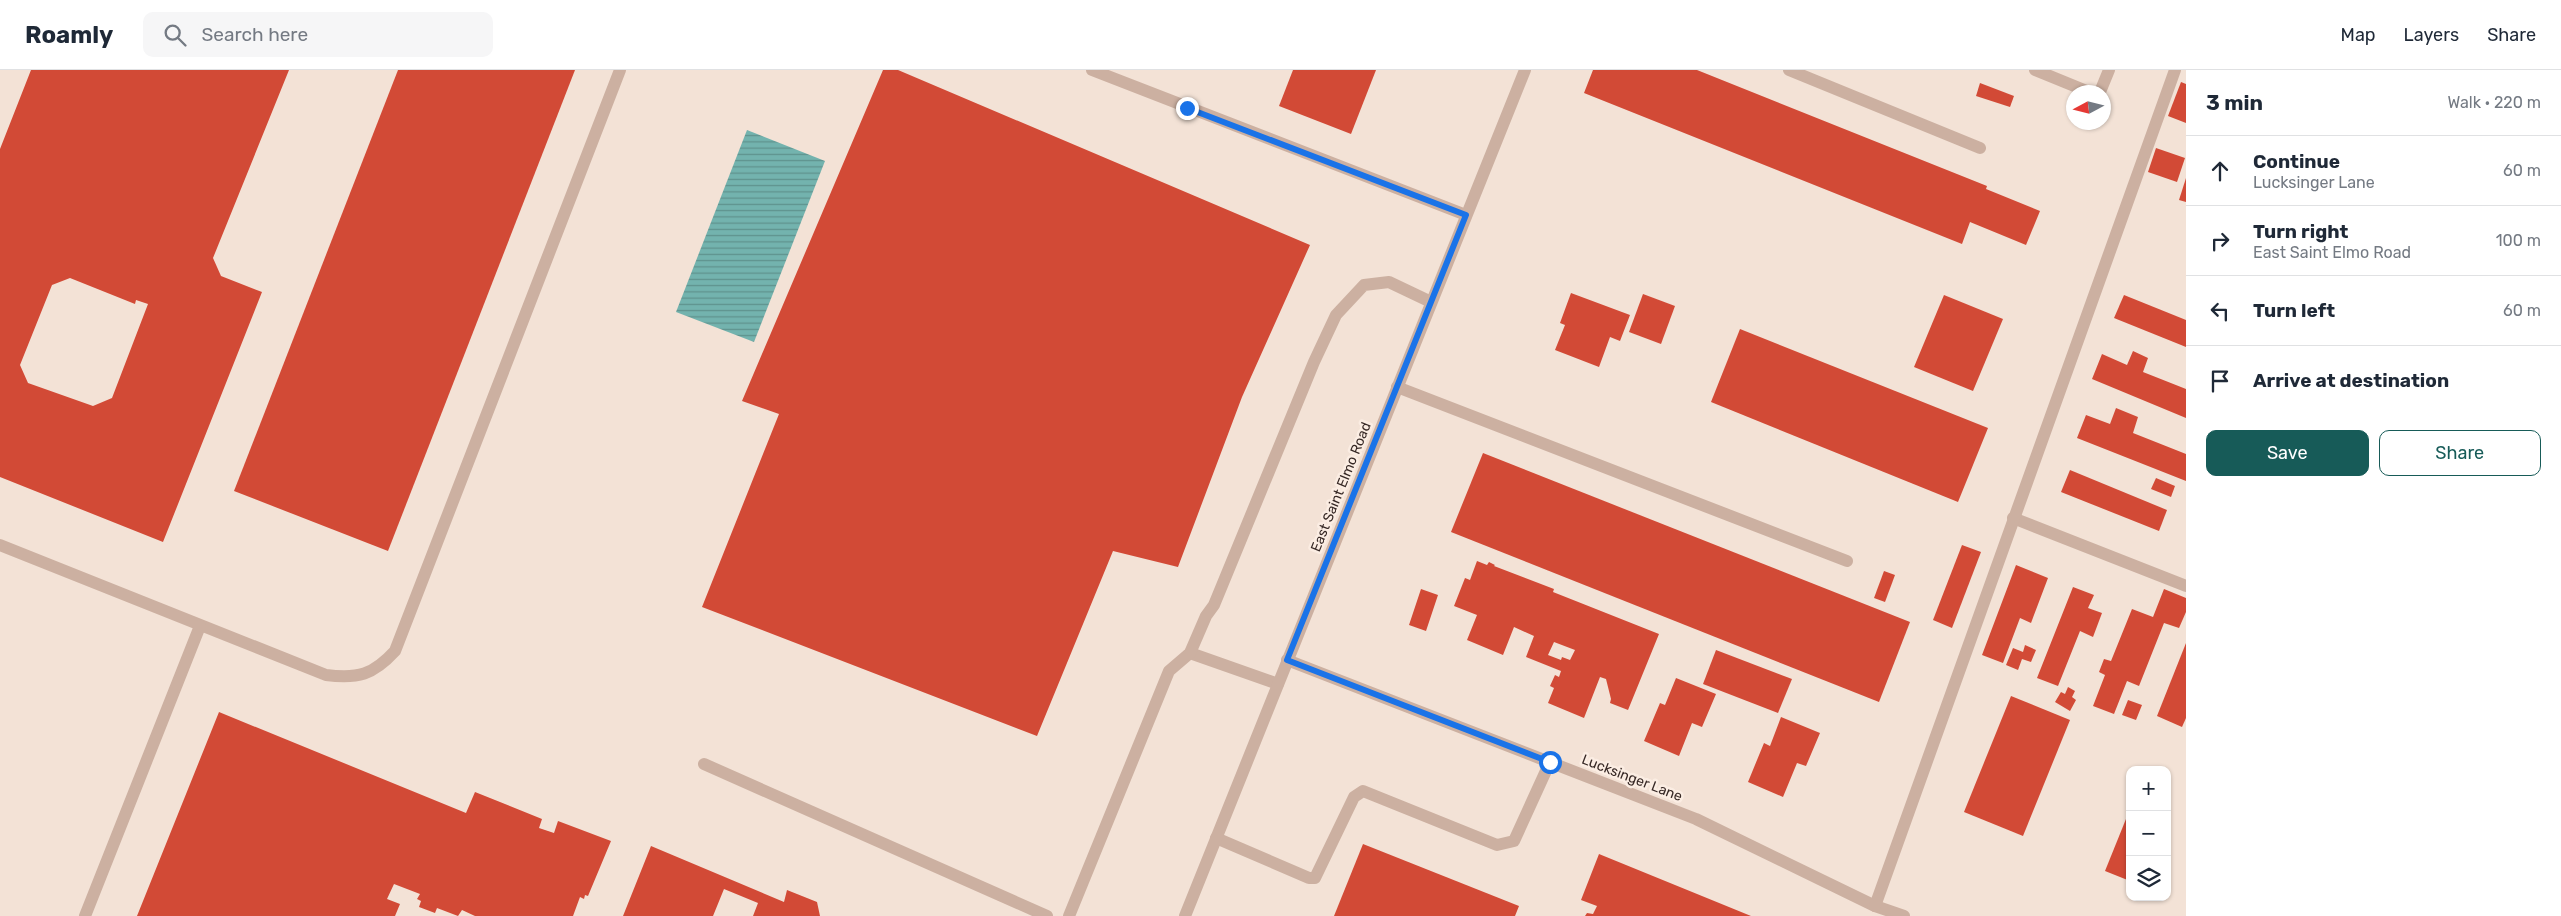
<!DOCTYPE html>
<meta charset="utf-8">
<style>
body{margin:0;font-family:Rubik,sans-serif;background:#f6f6f7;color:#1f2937}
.controls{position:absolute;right:15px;bottom:15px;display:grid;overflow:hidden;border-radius:10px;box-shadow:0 1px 4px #0004}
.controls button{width:45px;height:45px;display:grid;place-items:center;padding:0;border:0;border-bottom:1px solid #e0e1e3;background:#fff;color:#1f2937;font:25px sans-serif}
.compass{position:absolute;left:2066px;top:15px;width:45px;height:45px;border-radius:50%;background:#fff;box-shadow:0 1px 4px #0004;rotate:263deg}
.stop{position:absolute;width:15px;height:15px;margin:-11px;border:4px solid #1a73e8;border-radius:50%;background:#fff}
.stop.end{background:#1a73e8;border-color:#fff;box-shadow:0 1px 5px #0008}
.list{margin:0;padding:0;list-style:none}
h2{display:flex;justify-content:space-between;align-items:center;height:65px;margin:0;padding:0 20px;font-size:21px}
h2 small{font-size:16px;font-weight:400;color:#747a83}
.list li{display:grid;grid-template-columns:32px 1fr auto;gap:15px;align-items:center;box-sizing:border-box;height:70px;padding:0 20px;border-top:1px solid #e0e1e3}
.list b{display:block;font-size:19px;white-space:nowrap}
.list p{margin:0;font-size:16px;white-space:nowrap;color:#747a83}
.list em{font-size:16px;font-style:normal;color:#747a83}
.actions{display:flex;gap:10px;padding:15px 20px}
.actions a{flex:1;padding:11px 0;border:1px solid #175b58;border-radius:10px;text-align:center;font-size:18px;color:#175b58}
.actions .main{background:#175b58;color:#fff}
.icon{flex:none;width:28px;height:28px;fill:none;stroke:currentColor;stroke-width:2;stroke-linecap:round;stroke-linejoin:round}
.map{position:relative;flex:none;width:2186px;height:846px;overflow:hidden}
header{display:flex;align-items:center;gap:30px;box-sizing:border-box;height:70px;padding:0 25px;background:#fff;border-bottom:1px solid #e0e1e3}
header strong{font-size:24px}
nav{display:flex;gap:28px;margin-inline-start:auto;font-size:18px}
.search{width:350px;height:45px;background:#f6f6f7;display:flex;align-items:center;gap:12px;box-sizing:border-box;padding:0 18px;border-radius:10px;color:#747a83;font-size:19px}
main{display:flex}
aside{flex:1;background:#fff}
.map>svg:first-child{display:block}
</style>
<header>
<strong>Roamly</strong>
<div class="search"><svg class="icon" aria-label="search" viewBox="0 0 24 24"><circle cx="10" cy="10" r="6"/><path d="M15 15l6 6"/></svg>Search here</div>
<nav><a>Map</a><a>Layers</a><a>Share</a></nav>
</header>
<main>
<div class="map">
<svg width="2186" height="846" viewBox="0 0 2186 846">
<defs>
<pattern id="water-rules" width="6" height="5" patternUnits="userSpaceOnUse" patternTransform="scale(1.25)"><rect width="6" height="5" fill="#73b3ae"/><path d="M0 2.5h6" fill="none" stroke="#5f928d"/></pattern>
</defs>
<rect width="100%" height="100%" fill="#f3e2d6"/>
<path fill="url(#water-rules)" d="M747 60 825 91 754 272 676 242Z"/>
<g fill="#d24a36" fill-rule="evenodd">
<path d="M31 0H289L213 188 221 206 262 222 163 472 0 407V79ZM70 208 135 234 136 230 148 234 112 328 93 336 28 313 20 295 52 215Z"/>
<path d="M398 0H575L388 481 234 421Z"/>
<path d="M883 0H898L1310 175 1242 327 1178 497 1113 481 1037 666 702 537 779 344 742 331Z"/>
<path d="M1293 0H1376L1351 64 1279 36Z"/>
<path d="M1593 0H1697L1987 116 1986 119 2040 141 2026 175 1970 152 1962 174 1584 23Z"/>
<path d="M2181 12 2186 14V53L2168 46Z"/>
<path d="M1980 13 2014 26 2010 37 1976 26Z"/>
<path d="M2156 78 2185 88 2177 112 2148 102Z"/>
<path d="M2186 108V132L2179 130Z"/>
<path d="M1571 223 1630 245 1620 271 1610 267 1599 297 1555 280 1565 255 1560 253Z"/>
<path d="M1643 224 1675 236 1661 274 1629 262Z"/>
<path d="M1944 225 2003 249 1973 321 1914 297Z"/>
<path d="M2124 225 2186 250V277L2114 248Z"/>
<path d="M1740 259 1988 358 1958 432 1711 332Z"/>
<path d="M2133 281 2148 288 2143 302 2186 319V348L2092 309 2102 284 2127 295Z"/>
<path d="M2116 338 2138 347 2133 363 2186 384V411L2077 368 2086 345 2110 354Z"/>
<path d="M1483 383 1910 552 1879 632 1451 462Z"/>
<path d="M2070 400 2167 440 2159 461 2061 422Z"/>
<path d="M2156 408 2175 416 2171 427 2151 419Z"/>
<path d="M1962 475 1981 482 1952 558 1933 550Z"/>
<path d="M1477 491 1487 495 1489 492 1495 495 1494 496 1554 519 1553 522 1659 564 1628 640 1610 633 1611 629 1606 609 1600 607 1584 648 1548 633 1554 618 1550 616 1555 605 1559 607 1561 601 1526 587 1534 566 1514 557 1503 585 1467 570 1477 545 1454 536 1465 508 1470 510ZM1554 572 1575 580 1570 590 1562 587 1561 590 1548 585Z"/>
<path d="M2016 495 2048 508 2031 553 2020 548 2003 593 1982 585Z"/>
<path d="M1884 501 1895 505 1885 532 1874 528Z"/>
<path d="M2073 517 2094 525 2088 538 2102 543 2093 567 2080 561 2058 616 2037 608Z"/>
<path d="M1421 519 1438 525 1426 561 1409 555Z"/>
<path d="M2164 519 2186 528V542L2179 558 2164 553 2139 616 2127 611 2114 644 2093 636 2105 605 2099 602 2104 589 2111 591 2132 539 2153 547Z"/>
<path d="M2186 573V648L2182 657 2157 646Z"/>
<path d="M2025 575 2036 580 2031 592 2022 589 2018 600 2006 595 2013 578 2023 582Z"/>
<path d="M1716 580 1792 609 1778 643 1703 614Z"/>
<path d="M1676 608 1716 624 1702 657 1692 653 1679 686 1644 671 1660 633 1665 635Z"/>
<path d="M2068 617 2075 621 2072 627 2076 630 2070 641 2055 632 2061 622 2065 624Z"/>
<path d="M2011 626 2070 650 2023 766 1964 742Z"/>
<path d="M2128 630 2142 635 2136 650 2122 645Z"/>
<path d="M219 642 466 743 475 722 542 749 539 758 554 763 558 751 611 771 588 826 585 825 584 829 580 827 573 846H475L462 840 458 846 437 838 435 843 419 837 421 831 417 829 420 824 394 814 387 829 400 834 395 846H137Z"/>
<path d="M1781 647 1820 663 1806 696 1797 693 1783 727 1748 712 1764 673 1770 676Z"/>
<path d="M2128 744 2130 745V811L2105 801Z"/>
<path d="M1363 774 1519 836 1515 846H1334Z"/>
<path d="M651 776 784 832 787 820 817 832 820 846H753L758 833 724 819 713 846H623Z"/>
<path d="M1599 784 1751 846H1585L1587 843 1593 844 1597 836 1581 830Z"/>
</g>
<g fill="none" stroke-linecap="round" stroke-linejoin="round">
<g stroke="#ccb0a1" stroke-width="12">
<path d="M1092 0 1466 145"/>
<path d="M1789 0 1980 78"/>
<path d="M2035 0 2089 22"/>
<path d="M2100 22 2109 0"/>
<path d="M1397 317 1847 491"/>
<path d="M2013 448 2186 516"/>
<path d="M0 475 326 605C358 609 373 605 395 581L620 0"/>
<path d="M1190 583 1278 614"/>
<path d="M1287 590 1696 749 1875 836 1904 846"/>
<path d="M704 694 1047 846"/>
<path d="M1216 768 1309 808H1315L1354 727 1363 721 1497 775 1514 771 1550 692"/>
<path d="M1875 836 2175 0"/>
<path d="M85 846 200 556"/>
<path d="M1069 846 1169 601 1190 583 1206 546 1214 535 1314 292 1336 245 1364 215 1389 212 1431 232"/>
<path d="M1185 846 1525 0"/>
</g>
</g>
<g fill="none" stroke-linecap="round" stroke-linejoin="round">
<path stroke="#1a73e8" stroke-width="6" d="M1187 38 1466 145 1287 590 1550 692"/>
</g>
<g text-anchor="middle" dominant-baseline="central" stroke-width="5" stroke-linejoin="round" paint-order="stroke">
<g font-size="14" fill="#362825" stroke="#fbede3">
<text transform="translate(1341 417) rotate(-68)">East Saint Elmo Road</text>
<text transform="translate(1632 708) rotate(21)">Lucksinger Lane</text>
</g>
</g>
</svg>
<div class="controls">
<button>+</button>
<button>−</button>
<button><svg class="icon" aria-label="layers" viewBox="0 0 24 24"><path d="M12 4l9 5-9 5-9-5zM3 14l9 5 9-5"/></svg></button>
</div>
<svg class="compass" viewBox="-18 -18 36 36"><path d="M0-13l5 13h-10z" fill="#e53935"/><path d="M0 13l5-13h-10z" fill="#747a83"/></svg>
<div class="stop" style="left:1550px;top:692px"></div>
<div class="stop end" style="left:1187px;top:38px"></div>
</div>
<aside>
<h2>3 min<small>Walk · 220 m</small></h2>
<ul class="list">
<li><svg class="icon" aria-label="ahead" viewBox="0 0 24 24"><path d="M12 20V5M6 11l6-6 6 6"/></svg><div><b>Continue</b><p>Lucksinger Lane</p></div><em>60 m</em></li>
<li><svg class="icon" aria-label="right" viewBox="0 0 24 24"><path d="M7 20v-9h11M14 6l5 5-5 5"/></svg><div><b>Turn right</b><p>East Saint Elmo Road</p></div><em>100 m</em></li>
<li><svg class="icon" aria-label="left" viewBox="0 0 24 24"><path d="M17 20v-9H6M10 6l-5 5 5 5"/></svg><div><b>Turn left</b></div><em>60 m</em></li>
<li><svg class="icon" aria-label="arrive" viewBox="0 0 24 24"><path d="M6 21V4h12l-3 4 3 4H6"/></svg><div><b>Arrive at destination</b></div></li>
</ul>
<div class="actions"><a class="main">Save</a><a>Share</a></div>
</aside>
</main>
